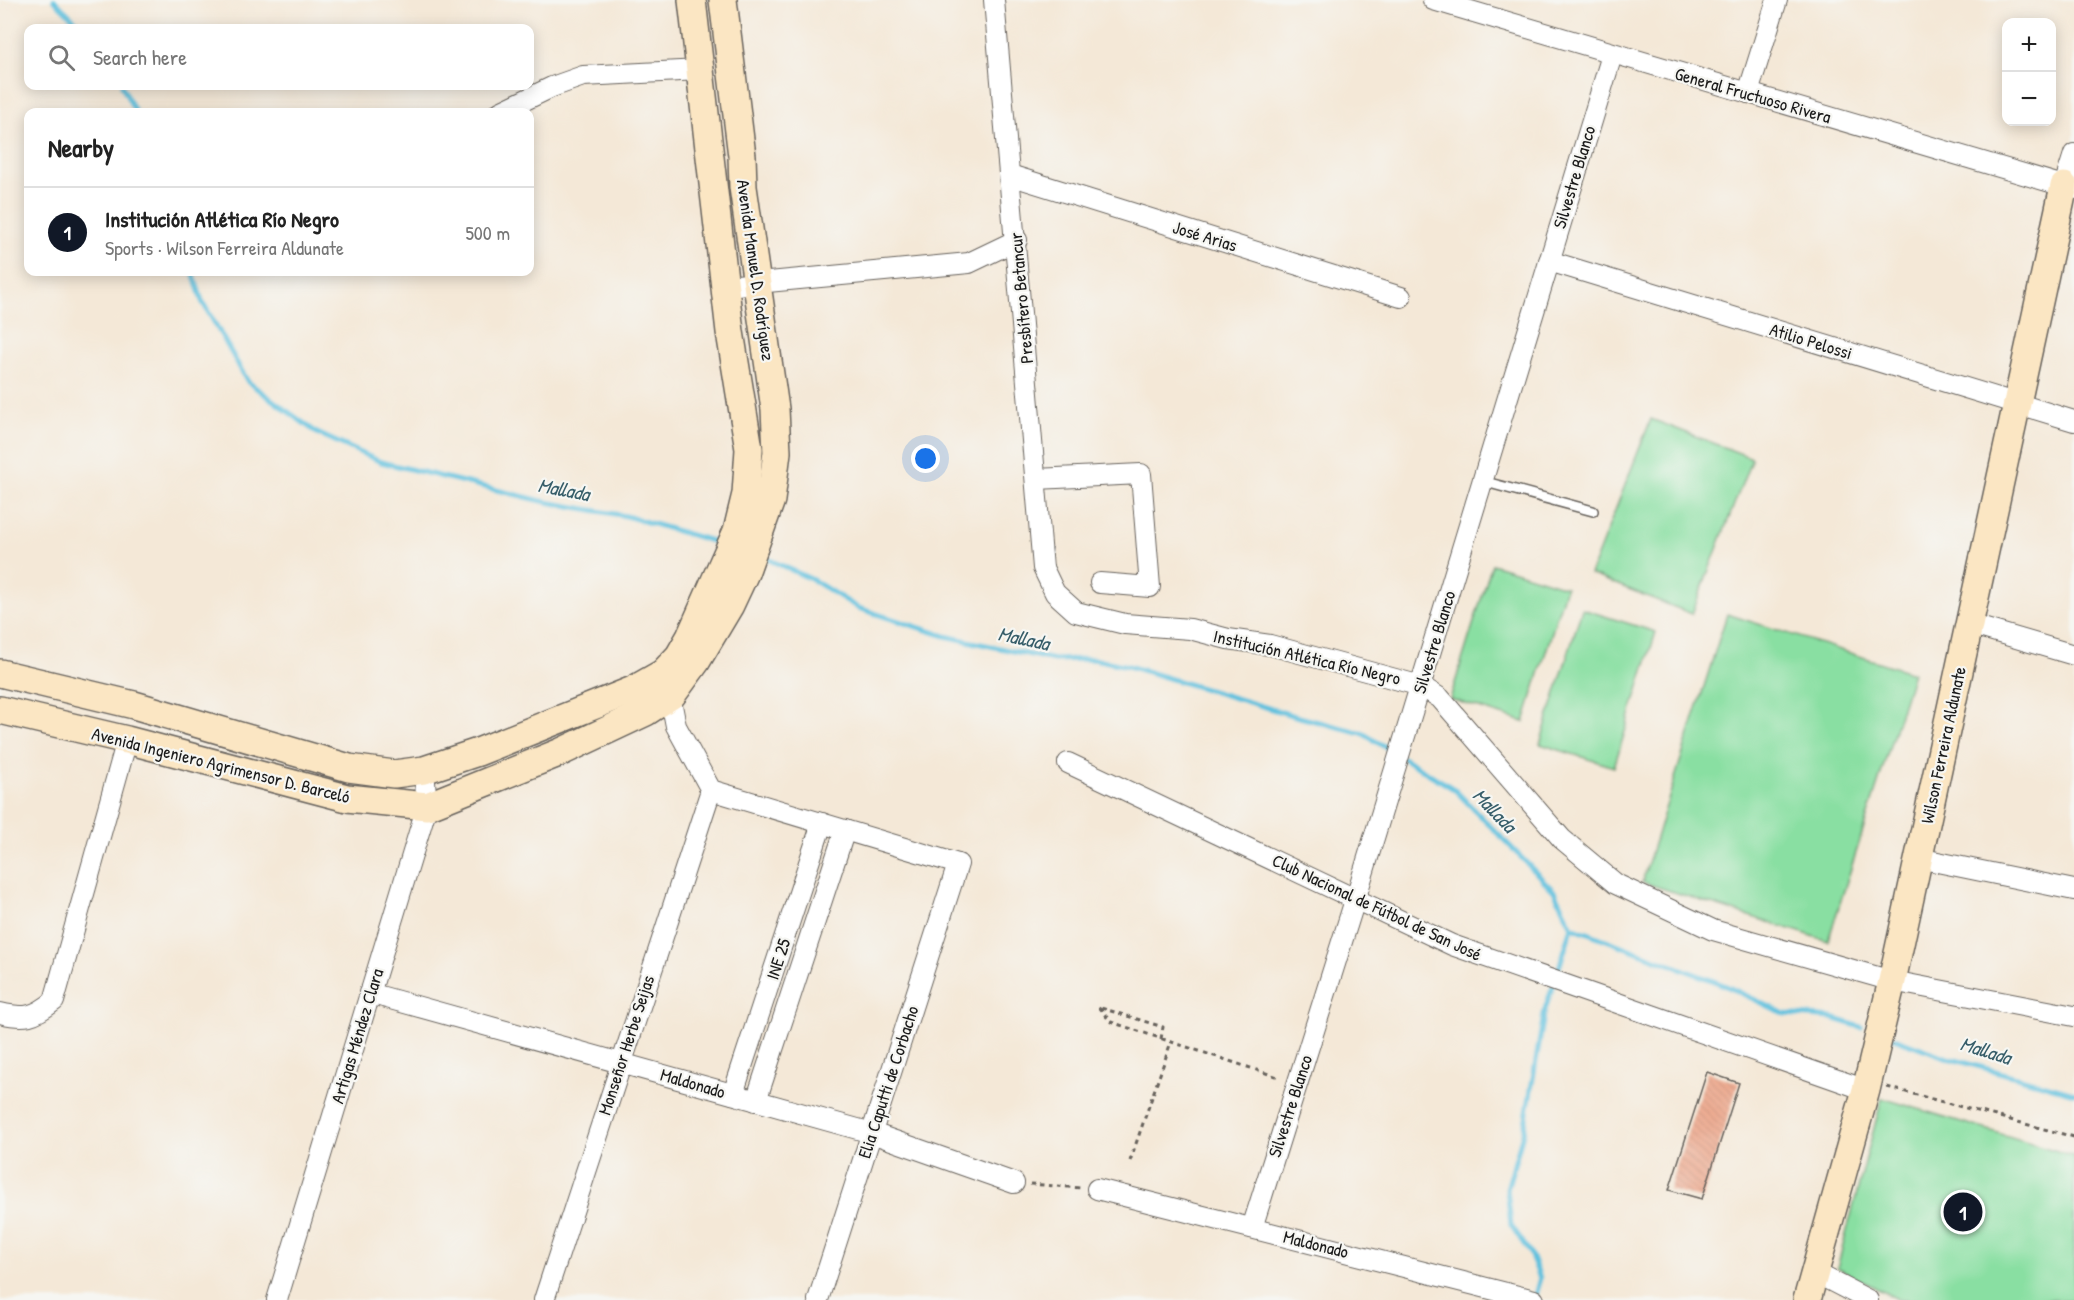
<!DOCTYPE html>
<meta charset="utf-8">
<style>
body{margin:0;font-family:"Patrick Hand",sans-serif;background:#f6f6f6;color:#222}
.controls{position:absolute;right:18px;top:18px;display:grid;overflow:hidden;border-radius:12px;box-shadow:0 3px 15px #0003}
.controls button{width:54px;height:54px;display:grid;place-items:center;padding:0;border:0;border-bottom:2px solid #e0e0e0;background:#fff;color:#222;font:30px sans-serif}
.you{position:absolute;left:926px;top:459px;width:21px;height:21px;margin:-15px;border:4px solid #fff;border-radius:50%;background:#1a73e8;box-shadow:0 0 0 9px #1a73e833}
.badge{display:grid;place-items:center;width:39px;height:39px;border-radius:50%;background:#111827;color:#fff;font-size:20px;font-weight:700}
.pin{position:absolute;translate:-50% -50%;border:3px solid #fff;box-shadow:0 2px 6px #0006}
.list{margin:0;padding:0;list-style:none}
h2{display:flex;justify-content:space-between;align-items:center;height:78px;margin:0;padding:0 24px;font-size:26px}
h2 small{font-size:20px;font-weight:400;color:#767676}
.list li{display:grid;grid-template-columns:39px 1fr auto;gap:18px;align-items:center;box-sizing:border-box;height:90px;padding:0 24px;border-top:2px solid #e0e0e0}
.list b{display:block;font-size:22px;white-space:nowrap}
.list p{margin:0;font-size:20px;white-space:nowrap;color:#767676}
.list em{font-size:20px;font-style:normal;color:#767676}
.icon{flex:none;width:33px;height:33px;fill:none;stroke:currentColor;stroke-width:2;stroke-linecap:round;stroke-linejoin:round}
.map{position:relative;flex:none;width:2074px;height:1300px;overflow:hidden}
.search{position:absolute;background:#fff;box-shadow:0 3px 15px #0003;left:24px;top:24px;width:510px;height:66px;display:flex;align-items:center;gap:15px;box-sizing:border-box;padding:0 21px;border-radius:12px;color:#767676;font-size:22px}
.panel{position:absolute;background:#fff;box-shadow:0 3px 15px #0003;left:24px;top:108px;width:510px;height:168px;border-radius:12px}
.map>svg:first-child{display:block}
</style>
<div class="map">
<svg width="2074" height="1300" viewBox="0 0 2074 1300">
<defs>
<pattern id="building-back-hatch" width="6" height="6" patternUnits="userSpaceOnUse" patternTransform="scale(1.5)"><rect width="6" height="6" fill="#eca285"/><path d="M-1 5l2 2M0 0l6 6M5-1l2 2" fill="none" stroke="#ca8b72"/></pattern>
</defs>
<rect width="100%" height="100%" fill="#f6f6f2"/>
<filter id="ink" filterUnits="userSpaceOnUse"><feTurbulence type="fractalNoise" baseFrequency=".0167" numOctaves="2"/><feDisplacementMap in="SourceGraphic" scale="12" xChannelSelector="R" yChannelSelector="G"/><feConvolveMatrix kernelMatrix="1 2 1 2 8 2 1 2 1" color-interpolation-filters="sRGB"/></filter>
<filter id="wash" filterUnits="userSpaceOnUse"><feTurbulence type="fractalNoise" baseFrequency=".008" numOctaves="4" result="noise"/><feDisplacementMap in="SourceGraphic" scale="24" xChannelSelector="R" yChannelSelector="G"/><feGaussianBlur stdDeviation="1.35" result="paint"/><feColorMatrix in="noise" values="0 0 0 0 0 0 0 0 0 0 0 0 0 0 0 0 0 1.4 0 .05"/><feComposite in="paint" operator="in"/></filter>
<g filter="url(#wash)">
<rect width="100%" height="100%" fill="#f4e8d7"/>
<g fill="#89dfa2" stroke="#527e5f" stroke-width="1.5">
<path d="M1651 419 1752 458 1692 614 1590 574Z"/>
<path d="M1492 564 1566 587 1524 722 1450 699Z"/>
<path d="M1582 609 1656 632 1614 767 1540 744Z"/>
<path d="M1727 614 1913 673 1828 941 1642 882Z"/>
<path d="M1882 1098 2074 1156V1300H1899L1837 1268Z"/>
</g>
<g fill="none" stroke-linecap="round" stroke-linejoin="round">
<g stroke="#60c1de" stroke-width="5">
<path d="M54 0 83 28"/>
<path d="M122 86 135 112"/>
<path d="M193 272 202 301 248 382 317 433 381 462 546 502 626 516 722 544"/>
<path d="M759 555 813 580 858 608 945 636 1054 660 1093 659 1128 666 1295 716 1362 733 1395 753"/>
<path d="M1403 758 1454 789 1554 891 1572 927 1724 985 1785 1014 1832 1018 1861 1027"/>
<path d="M1556 977 1572 927"/>
<path d="M1889 1036 1945 1057 2074 1093"/>
<path d="M1535 1295 1540 1278 1530 1253 1511 1225 1507 1189 1524 1130 1545 1009 1553 986"/>
</g>
</g>
<g id="blocks">
<path fill="url(#building-back-hatch)" d="M1707 1072 1739 1083 1702 1199 1669 1190Z"/>
</g>
</g>
<g filter="url(#ink)">
<use href="#blocks" fill-opacity="0" stroke="#68635d" stroke-width="1.5"/>
<g fill="none" stroke-linecap="round" stroke-linejoin="round">
<defs>
<path id="lane" d="M1482 481 1593 511"/>
<g id="street">
<path d="M994 0 1043 568 1055 593 1076 612 1125 624 1190 629 1228 639 1270 645 1421 686 1440 698 1562 839 1616 884 1713 930 1892 981 2074 1016"/>
<path d="M1433 0 2074 189"/>
<path d="M1748 93 1777 0"/>
<path d="M500 112 552 87 583 76 700 70"/>
<path d="M1010 175 1401 297"/>
<path d="M2064 186 2074 154"/>
<path d="M1549 261 2074 421"/>
<path d="M726 286 969 263 1017 240"/>
<path d="M1036 479 1141 474 1150 587 1100 583"/>
<path d="M1969 624 2074 655"/>
<path d="M668 685 676 726 711 790 958 864 818 1300"/>
<path d="M1068 763 1452 945 1866 1090"/>
<path d="M1918 858 2074 890"/>
<path d="M369 993 872 1133 1014 1183"/>
<path d="M0 1013C25 1019 34 1017 54 1001L127 740"/>
<path d="M733 1094 822 823"/>
<path d="M756 1101 845 830"/>
<path d="M1097 1189 1534 1300"/>
<path d="M1252 1228 1356 897 1612 55"/>
<path d="M1814 1272 1868 1300"/>
<path d="M277 1300 427 806 424 770"/>
<path d="M544 1300 711 790"/>
</g>
<g id="secondary">
<path d="M0 673 134 705 349 768 394 774 424 770 478 752 633 690 663 673 679 656 690 637 737 531 746 494 749 449 730 332 692 0"/>
<path d="M0 710 127 740 347 798 427 806 561 752 646 712 672 695 696 662 730 605 745 573 771 500 777 452 775 409 743 187 742 156 723 0"/>
<path d="M1807 1300 1866 1090 1892 981 2064 186"/>
</g>
</defs>
<use href="#lane" stroke="#68635d" stroke-width="12"/>
<use href="#street" stroke="#68635d" stroke-width="22"/>
<use href="#secondary" stroke="#68635d" stroke-width="30"/>
<g stroke="#68635d" stroke-width="3" stroke-dasharray="4.5 4.5" stroke-linecap="butt">
<path d="M1161 1039 1163 1027 1098 1007 1111 1022 1281 1078"/>
<path d="M1887 1087 2074 1137"/>
<path d="M1130 1161 1171 1042"/>
<path d="M1030 1184 1081 1188"/>
</g>
<use href="#lane" stroke="#fff" stroke-width="9"/>
<use href="#street" stroke="#fff" stroke-width="20"/>
<use href="#secondary" stroke="#fbe6c3" stroke-width="27"/>
</g>
</g>
<g text-anchor="middle" dominant-baseline="central" stroke-width="4.5" stroke-linejoin="round" paint-order="stroke">
<g font-size="18" fill="#1c1c1c" stroke="#f6f6f2">
<text transform="translate(1753 95) rotate(16)">General Fructuoso Rivera</text>
<text transform="translate(1574 177) rotate(-73)">Silvestre Blanco</text>
<text transform="translate(1205 236) rotate(17)">José Arias</text>
<text transform="translate(756 270) rotate(82)">Avenida Manuel D. Rodríguez</text>
<text transform="translate(1021 298) rotate(-95)">Presbítero Betancur</text>
<text transform="translate(1811 341) rotate(17)">Atilio Pelossi</text>
<text transform="translate(1434 642) rotate(-73)">Silvestre Blanco</text>
<text transform="translate(1307 657) rotate(13)">Institución Atlética Río Negro</text>
<text transform="translate(1943 745) rotate(-78)">Wilson Ferreira Aldunate</text>
<text transform="translate(221 765) rotate(14)">Avenida Ingeniero Agrimensor D. Barceló</text>
<text transform="translate(1377 907) rotate(25)">Club Nacional de Fútbol de San José</text>
<text transform="translate(778 959) rotate(-72)">INE 25</text>
<text transform="translate(357 1036) rotate(-73)">Artigas Méndez Clara</text>
<text transform="translate(626 1045) rotate(-72)">Monseñor Herbe Seijas</text>
<text transform="translate(888 1082) rotate(-72)">Elia Caputti de Corbacho</text>
<text transform="translate(693 1083) rotate(16)">Maldonado</text>
<text transform="translate(1290 1106) rotate(-72)">Silvestre Blanco</text>
<text transform="translate(1316 1244) rotate(14)">Maldonado</text>
</g>
<g font-size="20" font-style="italic" fill="#375e6a" stroke="#f6f6f2">
<text transform="translate(564 489) rotate(11)">Mallada</text>
<text transform="translate(1024 638) rotate(12)">Mallada</text>
<text transform="translate(1495 810) rotate(46)">Mallada</text>
<text transform="translate(1986 1050) rotate(17)">Mallada</text>
</g>
</g>
</svg>
<div class="controls">
<button>+</button>
<button>−</button>
</div>
<div class="you"></div>
<div class="pin badge" style="left:1963px;top:1212px">1</div>
<div class="search"><svg class="icon" aria-label="search" viewBox="0 0 24 24"><circle cx="10" cy="10" r="6"/><path d="M15 15l6 6"/></svg>Search here</div>
<section class="panel">
<h2>Nearby<small></small></h2>
<ul class="list">
<li><span class="badge">1</span><div><b>Institución Atlética Río Negro</b><p>Sports · Wilson Ferreira Aldunate</p></div><em>500 m</em></li>
</ul>
</section>
</div>
